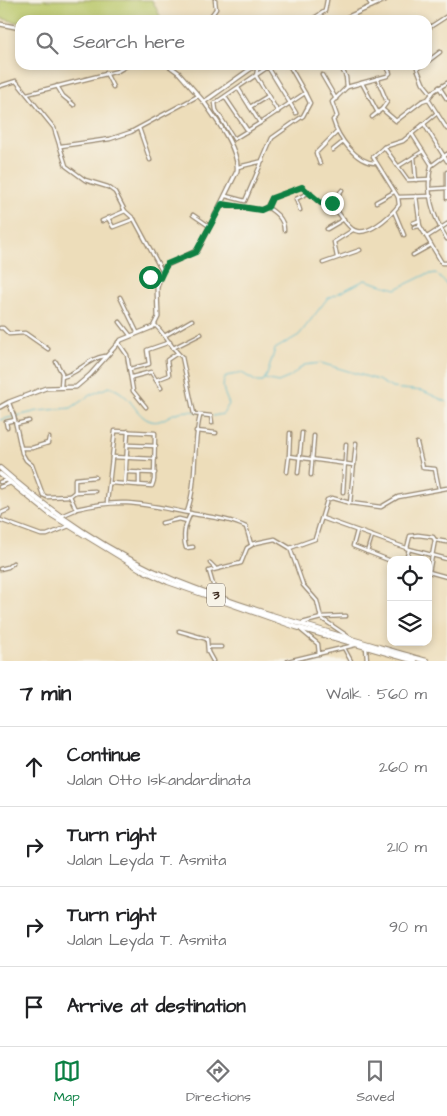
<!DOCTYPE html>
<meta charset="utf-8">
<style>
body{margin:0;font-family:"Architects Daughter",sans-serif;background:#f2f2f2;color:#202124}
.controls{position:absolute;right:15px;bottom:15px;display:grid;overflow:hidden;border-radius:10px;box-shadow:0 2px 8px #0003}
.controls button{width:45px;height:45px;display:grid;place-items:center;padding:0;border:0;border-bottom:1px solid #e0e0e0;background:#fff;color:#202124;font:25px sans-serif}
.stop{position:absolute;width:15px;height:15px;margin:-11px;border:4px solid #0b8043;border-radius:50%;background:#fff}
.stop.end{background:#0b8043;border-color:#fff;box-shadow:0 1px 5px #0008}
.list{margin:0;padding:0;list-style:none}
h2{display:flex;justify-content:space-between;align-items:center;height:65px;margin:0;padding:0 20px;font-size:21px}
h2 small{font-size:16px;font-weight:400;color:#757577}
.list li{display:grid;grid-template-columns:32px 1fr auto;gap:15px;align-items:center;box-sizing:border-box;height:80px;padding:0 20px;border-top:1px solid #e0e0e0}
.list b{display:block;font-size:19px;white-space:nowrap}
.list p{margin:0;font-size:16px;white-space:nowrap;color:#757577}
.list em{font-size:16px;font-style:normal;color:#757577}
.icon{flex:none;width:28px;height:28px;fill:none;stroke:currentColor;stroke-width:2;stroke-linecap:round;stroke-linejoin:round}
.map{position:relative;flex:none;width:447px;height:661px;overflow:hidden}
.search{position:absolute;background:#fff;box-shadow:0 2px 8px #0003;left:15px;right:15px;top:15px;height:55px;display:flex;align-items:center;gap:12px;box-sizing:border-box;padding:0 18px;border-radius:15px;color:#757577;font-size:19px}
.sheet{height:385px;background:#fff}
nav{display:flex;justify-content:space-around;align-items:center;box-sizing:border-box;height:70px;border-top:1px solid #e0e0e0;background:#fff;font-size:14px;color:#757577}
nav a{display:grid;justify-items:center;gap:2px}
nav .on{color:#0b8043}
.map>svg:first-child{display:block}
</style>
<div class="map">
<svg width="447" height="661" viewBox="0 0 447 661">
<rect width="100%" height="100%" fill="#f7f3e8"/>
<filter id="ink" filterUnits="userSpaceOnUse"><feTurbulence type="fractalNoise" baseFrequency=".02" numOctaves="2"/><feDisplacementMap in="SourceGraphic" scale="10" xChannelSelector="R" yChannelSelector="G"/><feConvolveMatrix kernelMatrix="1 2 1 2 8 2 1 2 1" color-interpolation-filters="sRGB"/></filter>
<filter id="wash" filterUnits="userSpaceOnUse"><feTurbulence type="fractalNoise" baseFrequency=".0096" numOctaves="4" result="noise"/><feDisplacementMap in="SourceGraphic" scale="20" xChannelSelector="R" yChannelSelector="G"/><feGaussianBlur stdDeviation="1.12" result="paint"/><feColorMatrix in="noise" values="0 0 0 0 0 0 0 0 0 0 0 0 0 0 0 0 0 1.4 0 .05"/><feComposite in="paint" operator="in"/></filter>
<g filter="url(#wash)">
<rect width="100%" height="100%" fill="#edddba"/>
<path fill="#b9c769" stroke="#7a7844" d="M0 0H152L162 20H20V23L0 18Z"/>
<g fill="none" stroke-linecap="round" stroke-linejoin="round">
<g stroke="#4cb6ca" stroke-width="1">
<path d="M265 379 278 382 290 377 304 365 321 363 378 380 392 388 423 391 447 402"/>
<path d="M213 416 223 414 229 404C225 395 220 385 226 376L242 373 257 382H262L267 375 275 349 299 335 327 299 365 280 396 289 425 275 436 273 447 285"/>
<path d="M0 420 38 411 71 408 90 395 109 387C133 394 134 416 151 421 160 424 167 416 176 413 185 410 197 411 207 414"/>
</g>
</g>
</g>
<g filter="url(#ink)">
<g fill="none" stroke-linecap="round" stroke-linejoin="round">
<defs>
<g id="street">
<path d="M368 0 372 6"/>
<path d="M208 20 216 9 215 0"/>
<path d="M311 20 325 11 327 0"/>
<path d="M427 29 447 16"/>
<path d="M427 62 440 52"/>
<path d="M258 65 256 76 278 112"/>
<path d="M340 65 346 77 347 87 332 102 337 116 333 120C338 137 356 163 375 163"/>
<path d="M422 65 417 68 423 83 432 94"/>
<path d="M268 67 296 113"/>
<path d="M106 73 113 87"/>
<path d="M322 75 336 99"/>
<path d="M377 78 387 102 382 109"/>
<path d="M362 83 378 113"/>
<path d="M447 83 434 91 428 99 447 129"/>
<path d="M0 86 16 81 54 128 66 166 85 180 108 187 115 192 125 211 134 219 162 271"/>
<path d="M57 86 63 96 74 105"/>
<path d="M347 87 387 76 390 73 386 65"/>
<path d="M439 87 447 99"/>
<path d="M238 88 260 123 305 93 289 65"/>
<path d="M27 94 118 71 128 65"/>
<path d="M225 97 248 131"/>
<path d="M250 107 268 96"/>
<path d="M372 117 382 109 396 121 422 101 428 99"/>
<path d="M424 124 447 161"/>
<path d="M139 128 150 160"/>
<path d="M412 134 431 164"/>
<path d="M234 139 216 110 215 103 271 65"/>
<path d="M234 139 260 123"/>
<path d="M61 146 110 139 131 132 198 96"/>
<path d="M384 147 408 180 430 179"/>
<path d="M333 150 343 142"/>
<path d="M447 154 431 166C425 191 433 218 447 239"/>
<path d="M414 157 416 180"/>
<path d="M320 164 316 153 337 132"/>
<path d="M399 166 423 151"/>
<path d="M238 167 263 161"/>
<path d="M447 172V198"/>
<path d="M431 189 446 188"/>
<path d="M226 196 245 201 272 138 303 116 310 103 305 93"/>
<path d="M416 196 420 226 442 263H447"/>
<path d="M431 196 398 197 373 157 384 147 403 141 437 113"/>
<path d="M376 202 394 192"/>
<path d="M331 203 342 190"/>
<path d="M222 204 261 210 267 207 272 198 302 187 320 203H331C338 211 343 221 351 228 365 241 391 215 399 205L398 197"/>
<path d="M267 207C276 213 284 219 284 230"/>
<path d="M300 210 296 199 310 192"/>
<path d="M394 211 404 235"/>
<path d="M193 215 209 226"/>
<path d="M108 218 113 227 134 219"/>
<path d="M102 221 125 211"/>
<path d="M413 223 418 221"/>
<path d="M414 227 420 226"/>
<path d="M327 229 344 219"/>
<path d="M427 237 447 224"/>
<path d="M413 255 431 245"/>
<path d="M337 257 334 242 353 230"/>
<path d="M323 263 360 250"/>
<path d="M144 272 149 277 160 278"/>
<path d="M120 297 137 332"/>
<path d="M120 322 130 335"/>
<path d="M155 325C166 335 172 349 182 357L194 414 211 416 212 423"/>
<path d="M0 328H3L9 334 25 333 48 349"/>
<path d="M166 335 192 320"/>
<path d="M118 342 127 355 133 391 146 407"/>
<path d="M173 348 201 334"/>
<path d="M56 362 62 373 61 387"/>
<path d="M130 369 149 364 147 350 170 342"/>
<path d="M62 377C78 374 88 358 105 356"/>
<path d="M132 377 151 372 161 388"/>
<path d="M156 380 169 375 167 360 176 354"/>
<path d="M9 403 14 416 22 453 26 460 32 465 43 495"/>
<path d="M16 424 29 421"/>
<path d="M7 427 6 422 15 420"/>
<path d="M196 431 216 433"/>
<path d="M290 433 289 456 354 465"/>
<path d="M417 443 423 468 435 469 439 489"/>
<path d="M128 445 156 446"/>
<path d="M21 448H32L48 443 49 438"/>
<path d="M112 457 155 459"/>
<path d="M126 472 155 473"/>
<path d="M287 472 289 456"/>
<path d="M298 473 302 433"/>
<path d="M311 475 314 436"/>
<path d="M0 482 7 480"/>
<path d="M125 484 128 431"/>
<path d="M139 485V472"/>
<path d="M0 487 11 483"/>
<path d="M75 492V479L95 477"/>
<path d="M343 492 346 444"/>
<path d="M43 495 47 497 70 496"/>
<path d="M70 496 76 509C126 497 145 505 194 514 211 517 230 519 246 527L251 544 275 539 290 548"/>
<path d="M70 496 75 492 95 491"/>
<path d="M107 502 115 431 155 433 154 480 152 486 110 483"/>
<path d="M350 503 356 443"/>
<path d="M187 512C198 481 192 447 200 416"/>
<path d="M191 513C185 524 182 535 186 548L193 547"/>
<path d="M0 516 1 513 8 510"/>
<path d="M61 516 75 510"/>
<path d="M322 518 409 549 447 559"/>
<path d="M0 520 41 535H47L69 526"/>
<path d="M162 523 179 519 187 521"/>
<path d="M357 531 353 546 391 561"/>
<path d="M407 548 410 536 418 535 433 537 435 540 447 542"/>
<path d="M367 552 372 536"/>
<path d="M406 560 409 549"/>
<path d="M210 563 215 568"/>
<path d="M0 569 8 567 13 563"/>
<path d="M429 572 435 540"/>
<path d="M429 572 447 577"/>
<path d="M214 588 209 571 241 563 247 548 252 545"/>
<path d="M320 617 346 616"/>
<path d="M321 618 317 601 303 585 290 548 315 539 327 500 332 498 350 503 381 507 398 497 447 488"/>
<path d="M321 618 349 637"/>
<path d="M302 623 321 618"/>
<path d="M301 630 318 644 319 654"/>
<path d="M179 631 207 639 208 652 213 661"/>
<path d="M208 647H221"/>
<path d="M366 647 367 661"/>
<path d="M344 648 351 661"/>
<path d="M288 661 355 645"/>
</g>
<g id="secondary">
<path d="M341 20 385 0"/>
<path d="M0 24 20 28"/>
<path d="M168 65 179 73 204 102"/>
<path d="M0 407 9 402 46 388 76 387 90 375 121 340 153 327 158 317 157 288 162 271 167 265 198 250 237 171C240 150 215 118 204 102L256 65"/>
</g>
<g id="primary">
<path d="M0 468C50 512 112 555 174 580 256 613 342 636 427 661"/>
<path d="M0 474 50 514 140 569 168 582 296 627 415 661"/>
</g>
</defs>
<use href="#street" stroke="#94846c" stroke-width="5"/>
<use href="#secondary" stroke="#94846c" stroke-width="5.5"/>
<use href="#primary" stroke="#94846c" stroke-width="6"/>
<use href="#street" stroke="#fff" stroke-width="2.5"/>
<use href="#secondary" stroke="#fff" stroke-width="3"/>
<use href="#primary" stroke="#fff" stroke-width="4"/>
</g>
</g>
<g fill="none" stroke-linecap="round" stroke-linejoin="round" filter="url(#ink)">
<path stroke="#0b8043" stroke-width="6" d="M150 277 160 278 167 264 196 252 222 204 261 210 268 207 272 198 302 187 321 203H332"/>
</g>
<g text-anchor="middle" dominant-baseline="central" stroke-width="4" stroke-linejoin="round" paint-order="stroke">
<rect fill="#f7f3e8" stroke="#73665b" stroke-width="1" x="207" y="583.5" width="18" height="23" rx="4"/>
<g font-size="14" font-weight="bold" fill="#3b2a1e">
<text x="216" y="595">3</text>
</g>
</g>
</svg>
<div class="controls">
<button><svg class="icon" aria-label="locate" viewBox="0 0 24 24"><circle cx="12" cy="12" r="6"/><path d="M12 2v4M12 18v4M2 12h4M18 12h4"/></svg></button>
<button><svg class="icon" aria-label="layers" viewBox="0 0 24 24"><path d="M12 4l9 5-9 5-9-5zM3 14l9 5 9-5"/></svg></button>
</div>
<div class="stop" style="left:150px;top:277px"></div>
<div class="stop end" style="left:332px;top:203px"></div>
<div class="search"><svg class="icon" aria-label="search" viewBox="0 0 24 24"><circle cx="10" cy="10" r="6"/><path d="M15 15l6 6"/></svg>Search here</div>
</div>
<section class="sheet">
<h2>7 min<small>Walk · 560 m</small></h2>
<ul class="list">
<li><svg class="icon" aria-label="ahead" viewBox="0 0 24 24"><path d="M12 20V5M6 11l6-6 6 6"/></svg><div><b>Continue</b><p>Jalan Otto Iskandardinata</p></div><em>260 m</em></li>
<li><svg class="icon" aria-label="right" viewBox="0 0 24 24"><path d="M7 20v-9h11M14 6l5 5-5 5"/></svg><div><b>Turn right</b><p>Jalan Leyda T. Asmita</p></div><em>210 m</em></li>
<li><svg class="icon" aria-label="right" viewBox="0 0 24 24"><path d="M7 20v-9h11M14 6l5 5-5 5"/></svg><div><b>Turn right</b><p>Jalan Leyda T. Asmita</p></div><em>90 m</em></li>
<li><svg class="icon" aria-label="arrive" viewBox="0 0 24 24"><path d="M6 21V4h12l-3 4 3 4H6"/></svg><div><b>Arrive at destination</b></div></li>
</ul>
</section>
<nav>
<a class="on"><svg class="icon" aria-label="map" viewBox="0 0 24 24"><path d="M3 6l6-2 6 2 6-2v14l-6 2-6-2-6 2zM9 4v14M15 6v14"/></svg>Map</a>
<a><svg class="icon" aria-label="directions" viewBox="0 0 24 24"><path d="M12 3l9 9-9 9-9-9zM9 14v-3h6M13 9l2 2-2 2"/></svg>Directions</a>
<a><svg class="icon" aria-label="saved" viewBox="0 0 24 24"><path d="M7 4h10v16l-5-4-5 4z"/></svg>Saved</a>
</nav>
